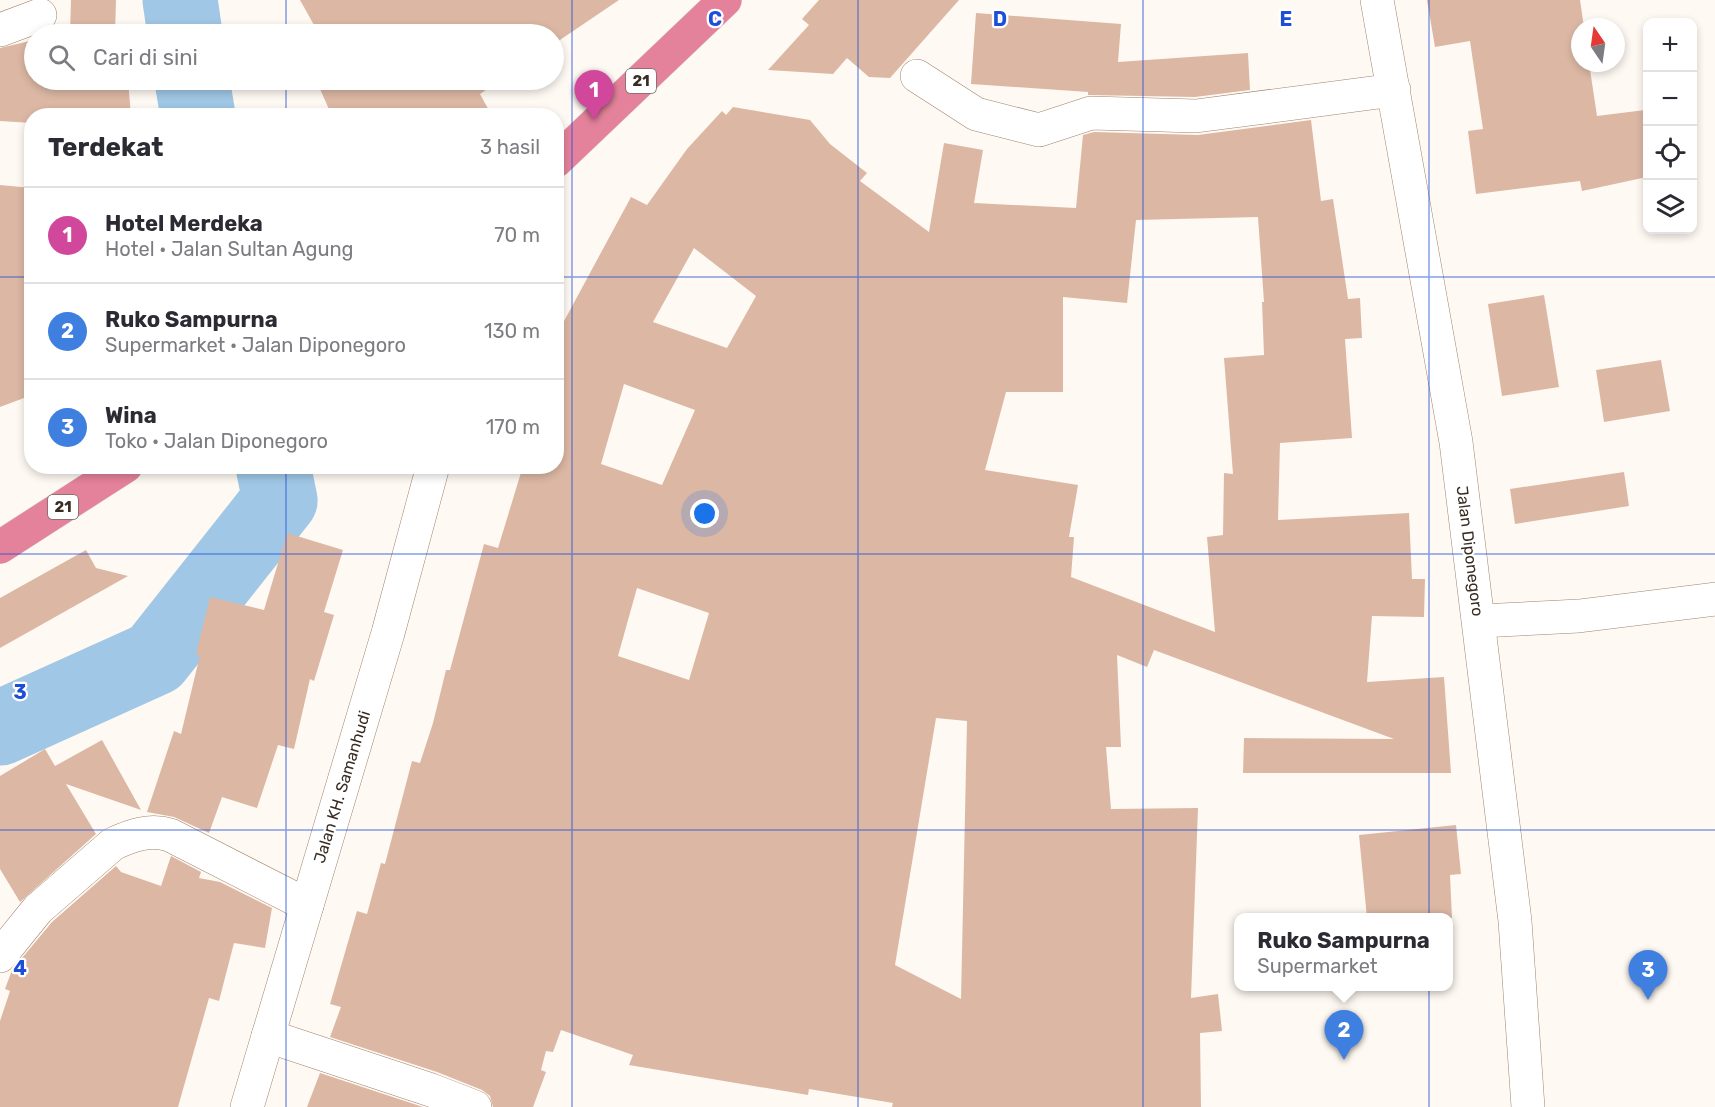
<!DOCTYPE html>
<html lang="id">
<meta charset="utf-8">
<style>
body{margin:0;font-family:Rubik,sans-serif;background:#f2f2f3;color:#2b2b33}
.controls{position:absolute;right:18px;top:18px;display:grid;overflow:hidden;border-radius:12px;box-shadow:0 3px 9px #0003}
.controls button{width:54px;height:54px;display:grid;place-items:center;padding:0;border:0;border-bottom:2px solid #e1e1e2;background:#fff;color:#2b2b33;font:30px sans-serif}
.compass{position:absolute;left:1571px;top:18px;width:54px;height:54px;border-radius:50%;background:#fff;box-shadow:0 3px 9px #0003;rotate:347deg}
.you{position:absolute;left:705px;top:514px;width:21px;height:21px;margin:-15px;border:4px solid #fff;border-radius:50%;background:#1a73e8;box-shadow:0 0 0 9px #1a73e833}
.badge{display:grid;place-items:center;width:39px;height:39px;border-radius:50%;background:#b45309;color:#fff;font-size:20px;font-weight:700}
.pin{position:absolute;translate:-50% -50px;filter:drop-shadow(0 2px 3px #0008)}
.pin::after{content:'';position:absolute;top:32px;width:21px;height:18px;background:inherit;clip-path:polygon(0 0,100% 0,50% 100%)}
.popup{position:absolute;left:1234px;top:913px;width:219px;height:78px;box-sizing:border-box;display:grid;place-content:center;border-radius:12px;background:#fff;filter:drop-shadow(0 2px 4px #0005);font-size:20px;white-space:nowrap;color:#7c7c81}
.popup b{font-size:22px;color:#2b2b33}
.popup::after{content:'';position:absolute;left:50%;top:100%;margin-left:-12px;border:12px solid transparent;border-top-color:#fff}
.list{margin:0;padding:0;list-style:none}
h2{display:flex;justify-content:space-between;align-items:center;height:78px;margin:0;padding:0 24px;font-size:26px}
h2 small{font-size:20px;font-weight:400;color:#7c7c81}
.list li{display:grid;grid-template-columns:39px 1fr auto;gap:18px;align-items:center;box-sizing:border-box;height:96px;padding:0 24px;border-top:2px solid #e1e1e2}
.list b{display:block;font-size:22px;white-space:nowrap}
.list p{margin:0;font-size:20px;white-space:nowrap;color:#7c7c81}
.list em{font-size:20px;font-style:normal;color:#7c7c81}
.icon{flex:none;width:33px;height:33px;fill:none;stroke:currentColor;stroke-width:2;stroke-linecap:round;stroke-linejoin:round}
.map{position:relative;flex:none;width:1715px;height:1107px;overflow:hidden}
.search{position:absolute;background:#fff;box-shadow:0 3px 9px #0003;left:24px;top:24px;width:540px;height:66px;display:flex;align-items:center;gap:15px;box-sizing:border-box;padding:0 21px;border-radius:33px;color:#7c7c81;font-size:22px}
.panel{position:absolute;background:#fff;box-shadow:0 3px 9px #0003;left:24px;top:108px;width:540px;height:366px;border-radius:24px}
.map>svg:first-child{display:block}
</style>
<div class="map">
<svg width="1715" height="1107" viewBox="0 0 1715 1107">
<rect width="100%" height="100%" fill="#fff9f3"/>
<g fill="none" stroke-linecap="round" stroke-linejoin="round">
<g stroke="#a0c7e5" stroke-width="75">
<path d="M180 0 185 34"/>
<path d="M192 80 198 116"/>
<path d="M0 728 155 658 280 500 273 466"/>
</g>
</g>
<g fill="#dcb8a4" fill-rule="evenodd">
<path d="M71 0H116L115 34H63L70 33Z"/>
<path d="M300 0H619L554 44V34H319Z"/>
<path d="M819 0H959L890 78 869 77 847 58 833 74 768 70 809 25 802 19Z"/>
<path d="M1427 0H1580L1584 27H1580V63H1589L1597 116 1645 110 1647 132V177L1582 191 1580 181 1476 194 1468 131 1483 129 1470 41 1435 47Z"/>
<path d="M976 13 1121 24 1118 62 1248 53 1250 90 1195 97 1088 95V92L971 84Z"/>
<path d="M34 40V80H128L131 116H32V123L0 121V48Z"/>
<path d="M316 80H501L480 94 492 116H332Z"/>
<path d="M733 107 810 120 830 144 867 173 860 181 929 232 944 143 983 150 974 203 1076 208 1083 135 1094 132 1198 135 1311 120 1321 201 1333 199 1348 299 1360 298 1362 338 1345 339 1352 438 1280 443 1278 520 1409 513 1412 579H1425L1424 617 1372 616 1367 682 1444 677 1451 773H1243L1244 738 1394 739 1154 650 1147 667 1117 655 1121 747H1106L1111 809 1198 808 1191 998 1218 994 1222 1031 1200 1033 1201 1107H892L893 1103 809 1089 808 1095 629 1065 633 1055 561 1030 553 1052 546 1051 541 1070 546 1072 533 1107H493L490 1096 482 1090 437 1072 330 1037 341 1007 330 1004 357 911 367 914 381 863 385 864 412 761 420 763 433 723 446 670H450L484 544 498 548 523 466H556V336L631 197 647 205 687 149 722 111 726 115ZM1258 217 1264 302H1262L1264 355 1224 358 1233 474 1224 473 1223 535 1207 537 1215 632 1071 577 1074 537H1069L1078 485 985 470 1006 392H1063V297L1127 303 1136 220ZM694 248 756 296 727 348 653 322ZM624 384 695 410 662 485 601 464ZM637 588 709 613 689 680 618 656ZM936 718 967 721 961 999 895 965Z"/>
<path d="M0 185 32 188V395L0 407Z"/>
<path d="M1544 295 1559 387 1502 396 1488 304Z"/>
<path d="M1661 360 1670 411 1604 422 1596 370Z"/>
<path d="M1624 472 1629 506 1515 524 1510 489Z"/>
<path d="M287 533 343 550 324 612 334 615 314 681 310 679 294 749 278 745 257 808 222 797 209 833 174 817 147 812 174 731 181 734 200 655 196 654 210 597 264 610Z"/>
<path d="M86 550 96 568 128 576 0 648V598Z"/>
<path d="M102 740 141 810 66 784 96 834 20 902 0 869V776L45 749 55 766Z"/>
<path d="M1456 825 1461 874 1450 875 1452 918H1367L1359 835Z"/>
<path d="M171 856 201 872 199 878 220 882 272 908 265 948 234 943 219 1001 209 998 178 1107H0V1021L10 991 5 989 12 970 52 922 116 866 121 872 161 886Z"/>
<path d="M320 1073 423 1107H307Z"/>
</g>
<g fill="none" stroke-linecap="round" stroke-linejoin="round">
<defs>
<g id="minor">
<path d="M1377 0 1456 442 1515 921 1528 1107"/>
<path d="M0 30 40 15"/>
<path d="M917 76 976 114 1039 130 1091 113 1196 116 1394 90"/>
<path d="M1480 621 1579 616 1715 599"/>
<path d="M0 956 38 909 113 844C132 835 150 829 170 835L307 905"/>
<path d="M268 1036 431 1090 475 1107"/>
</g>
<path id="secondary" d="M247 1107 388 633 433 466"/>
<g id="trunk">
<path d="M556 161 725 0"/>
<path d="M0 547 126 466"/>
</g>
</defs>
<use href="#minor" stroke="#a1846c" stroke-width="34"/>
<use href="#secondary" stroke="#a1846c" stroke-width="34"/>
<use href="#trunk" stroke="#d7d5d3" stroke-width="34"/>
<use href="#minor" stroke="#fff" stroke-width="33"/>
<use href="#secondary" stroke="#fff" stroke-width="33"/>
<use href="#trunk" stroke="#e4829b" stroke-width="33"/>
</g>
<path fill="none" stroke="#1d4ed8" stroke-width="1.5" stroke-opacity="0.55" d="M286 0V34M572 0V1107M858 0V1107M1143 0V1107M1429 0V1107M286 80V116M0 277H32M556 277H1715M286 466V1107M0 554H1715M0 830H1715"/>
<g text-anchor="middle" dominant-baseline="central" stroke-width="4.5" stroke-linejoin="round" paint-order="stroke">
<g fill="#fff" stroke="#746c65" stroke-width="1.5">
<rect x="626" y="69" width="30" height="24" rx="4.5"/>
<rect x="48" y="495" width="30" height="24" rx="4.5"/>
</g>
<g font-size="15" font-weight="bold" fill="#392d23">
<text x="641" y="81">21</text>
<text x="63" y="507">21</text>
</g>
<g font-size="16" fill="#392d23" stroke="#fff">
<text transform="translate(1470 551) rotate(83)">Jalan Diponegoro</text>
<text transform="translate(342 787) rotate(-73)">Jalan KH. Samanhudi</text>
</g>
</g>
<g font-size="20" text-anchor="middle" font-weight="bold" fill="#1d4ed8" stroke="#fff" stroke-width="4.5" stroke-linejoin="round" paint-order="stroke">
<text x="715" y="26">C</text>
<text x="1000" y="26">D</text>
<text x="1286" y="26">E</text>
<text x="20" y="699">3</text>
<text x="20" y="975">4</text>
</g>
</svg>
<div class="controls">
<button>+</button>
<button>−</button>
<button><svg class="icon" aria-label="locate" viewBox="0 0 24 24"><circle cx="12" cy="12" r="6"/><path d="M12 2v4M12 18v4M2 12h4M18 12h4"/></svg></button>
<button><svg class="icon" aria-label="layers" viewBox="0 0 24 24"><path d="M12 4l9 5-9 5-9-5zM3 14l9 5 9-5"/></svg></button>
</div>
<svg class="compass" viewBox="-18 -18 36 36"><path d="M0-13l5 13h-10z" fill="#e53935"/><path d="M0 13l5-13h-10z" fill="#7c7c81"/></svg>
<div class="you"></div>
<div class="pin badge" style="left:594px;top:120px;background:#d1479c">1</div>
<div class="pin badge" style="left:1344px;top:1060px;background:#3f7fe0">2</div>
<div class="popup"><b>Ruko Sampurna</b>Supermarket</div>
<div class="pin badge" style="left:1648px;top:1000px;background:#3f7fe0">3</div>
<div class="search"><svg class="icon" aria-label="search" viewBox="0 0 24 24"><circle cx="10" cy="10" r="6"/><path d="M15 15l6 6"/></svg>Cari di sini</div>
<section class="panel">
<h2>Terdekat<small>3 hasil</small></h2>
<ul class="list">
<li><span class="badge" style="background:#d1479c">1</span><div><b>Hotel Merdeka</b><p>Hotel · Jalan Sultan Agung</p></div><em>70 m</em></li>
<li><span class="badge" style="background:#3f7fe0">2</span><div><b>Ruko Sampurna</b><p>Supermarket · Jalan Diponegoro</p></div><em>130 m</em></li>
<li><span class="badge" style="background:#3f7fe0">3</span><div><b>Wina</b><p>Toko · Jalan Diponegoro</p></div><em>170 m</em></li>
</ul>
</section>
</div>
